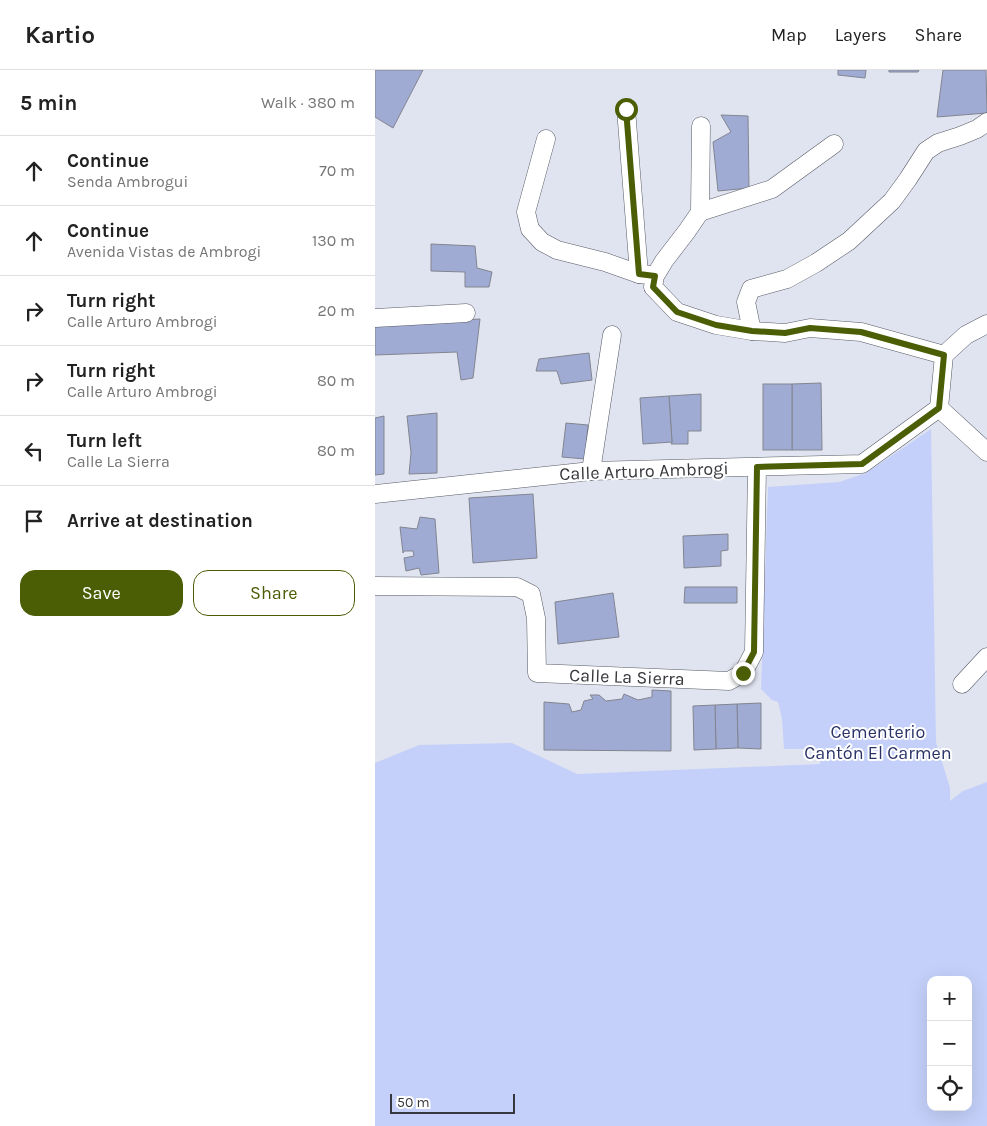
<!DOCTYPE html>
<meta charset="utf-8">
<style>
body{margin:0;font-family:Karla,sans-serif;background:#f6f6f6;color:#222}
.controls{position:absolute;right:15px;bottom:15px;display:grid;overflow:hidden;border-radius:10px;box-shadow:0 5px 20px #0002}
.controls button{width:45px;height:45px;display:grid;place-items:center;padding:0;border:0;border-bottom:1px solid #e0e0e0;background:#fff;color:#222;font:25px sans-serif}
.scale{position:absolute;left:15px;bottom:12px;width:125px;box-sizing:border-box;padding-left:5px;border:2px solid #37383d;border-top:0;font-size:14px;line-height:18px;white-space:nowrap;color:#37383d;-webkit-text-stroke:4px #fff;paint-order:stroke}
.stop{position:absolute;width:15px;height:15px;margin:-11px;border:4px solid #4b5e05;border-radius:50%;background:#fff}
.stop.end{background:#4b5e05;border-color:#fff;box-shadow:0 1px 5px #0008}
.list{margin:0;padding:0;list-style:none}
h2{display:flex;justify-content:space-between;align-items:center;height:65px;margin:0;padding:0 20px;font-size:21px}
h2 small{font-size:16px;font-weight:400;color:#767676}
.list li{display:grid;grid-template-columns:32px 1fr auto;gap:15px;align-items:center;box-sizing:border-box;height:70px;padding:0 20px;border-top:1px solid #e0e0e0}
.list b{display:block;font-size:19px;white-space:nowrap}
.list p{margin:0;font-size:16px;white-space:nowrap;color:#767676}
.list em{font-size:16px;font-style:normal;color:#767676}
.actions{display:flex;gap:10px;padding:15px 20px}
.actions a{flex:1;padding:11px 0;border:1px solid #4b5e05;border-radius:15px;text-align:center;font-size:18px;color:#4b5e05}
.actions .main{background:#4b5e05;color:#fff}
.icon{flex:none;width:28px;height:28px;fill:none;stroke:currentColor;stroke-width:2;stroke-linecap:round;stroke-linejoin:round}
.map{position:relative;flex:none;width:612px;height:1056px;overflow:hidden}
header{display:flex;align-items:center;gap:30px;box-sizing:border-box;height:70px;padding:0 25px;background:#fff;border-bottom:1px solid #e0e0e0}
header strong{font-size:24px}
nav{display:flex;gap:28px;margin-inline-start:auto;font-size:18px}
main{display:flex}
aside{flex:1;background:#fff}
.map>svg:first-child{display:block}
</style>
<header>
<strong>Kartio</strong>
<nav><a>Map</a><a>Layers</a><a>Share</a></nav>
</header>
<main>
<aside>
<h2>5 min<small>Walk · 380 m</small></h2>
<ul class="list">
<li><svg class="icon" aria-label="ahead" viewBox="0 0 24 24"><path d="M12 20V5M6 11l6-6 6 6"/></svg><div><b>Continue</b><p>Senda Ambrogui</p></div><em>70 m</em></li>
<li><svg class="icon" aria-label="ahead" viewBox="0 0 24 24"><path d="M12 20V5M6 11l6-6 6 6"/></svg><div><b>Continue</b><p>Avenida Vistas de Ambrogi</p></div><em>130 m</em></li>
<li><svg class="icon" aria-label="right" viewBox="0 0 24 24"><path d="M7 20v-9h11M14 6l5 5-5 5"/></svg><div><b>Turn right</b><p>Calle Arturo Ambrogi</p></div><em>20 m</em></li>
<li><svg class="icon" aria-label="right" viewBox="0 0 24 24"><path d="M7 20v-9h11M14 6l5 5-5 5"/></svg><div><b>Turn right</b><p>Calle Arturo Ambrogi</p></div><em>80 m</em></li>
<li><svg class="icon" aria-label="left" viewBox="0 0 24 24"><path d="M17 20v-9H6M10 6l-5 5 5 5"/></svg><div><b>Turn left</b><p>Calle La Sierra</p></div><em>80 m</em></li>
<li><svg class="icon" aria-label="arrive" viewBox="0 0 24 24"><path d="M6 21V4h12l-3 4 3 4H6"/></svg><div><b>Arrive at destination</b></div></li>
</ul>
<div class="actions"><a class="main">Save</a><a>Share</a></div>
</aside>
<div class="map">
<svg width="612" height="1056" viewBox="0 0 612 1056">
<rect width="100%" height="100%" fill="#e0e4f0"/>
<path fill="#c4d0f9" fill-rule="evenodd" d="M556 359 561 672 575 718V731L588 721 612 712V1056H0V693L44 675 137 673 202 704 445 694 444 679H409L407 649 403 632 397 630 386 619 393 417 464 412 491 403ZM556 910H593V1037H556Z"/>
<g fill="#a0abd4" stroke="#828590">
<path d="M0 0H48L18 58 0 47Z"/>
<path d="M463 0H491L490 8 463 5Z"/>
<path d="M514 0H544L543 2H514Z"/>
<path d="M568 0H611L612 43 562 47Z"/>
<path d="M346 45 373 46 374 118 343 121 338 72 356 62Z"/>
<path d="M56 174 100 176 102 198 117 202 114 217H90V202L56 201Z"/>
<path d="M105 249 98 308 86 310 82 282 0 285V255Z"/>
<path d="M214 283 217 310 186 314 182 301H161L164 289Z"/>
<path d="M446 313 447 380H417V314Z"/>
<rect x="388" y="314" width="29" height="66"/>
<path d="M326 324V361H313V374H296L297 372 294 326Z"/>
<path d="M294 326 297 372 268 374 265 328Z"/>
<path d="M62 343V403L34 404 36 383 32 346Z"/>
<path d="M9 346V404L0 405V348Z"/>
<path d="M191 353 213 355 210 389 187 387Z"/>
<path d="M158 424 162 488 98 493 94 428Z"/>
<path d="M45 447 60 449 64 503 46 505 44 498 31 501 29 488 39 486 38 481H29L28 483 25 457 42 459Z"/>
<path d="M353 464V480L346 481V496L309 498 308 466Z"/>
<path d="M310 517H362V533H309Z"/>
<path d="M238 523 244 567 183 574 180 532Z"/>
<path d="M277 620 296 621V681L169 680V632L194 634 197 642 206 640 209 631 218 629 215 625H224L231 631 247 629 249 624 263 630 277 627Z"/>
<path d="M386 633V679L363 678 362 634Z"/>
<path d="M362 634 363 678 341 679 340 635Z"/>
<path d="M340 635 341 679 319 680 318 636Z"/>
</g>
<g fill="none" stroke-linecap="round" stroke-linejoin="round">
<defs>
<g id="minor">
<path d="M251 39 264 204 275 205"/>
<path d="M326 56 325 142 312 161 289 191 280 206 278 217 302 242 341 255 377 261 410 263 435 258 486 262 569 285"/>
<path d="M171 69 151 142 155 159 167 172 182 180 230 192 264 204"/>
<path d="M325 142 397 119 459 74"/>
<path d="M0 248 91 243"/>
<path d="M377 261 371 232 376 219 412 209 441 193 474 171 517 131 533 109 551 81 563 73 585 66 602 59 612 52"/>
<path d="M564 338 612 382"/>
<path d="M216 401 237 265"/>
<path d="M0 424 216 401 487 394 564 338 569 285 591 265 612 254"/>
<path d="M0 516 142 517 156 524 161 548 162 603 354 611 368 603 379 582 382 397"/>
<path d="M587 614 612 587"/>
</g>
</defs>
<use href="#minor" stroke="#585b66" stroke-width="19"/>
<use href="#minor" stroke="#fff" stroke-width="18"/>
</g>
<g fill="none" stroke-linecap="round" stroke-linejoin="round">
<path stroke="#4b5e05" stroke-width="6" d="M251 39 264 204 280 206 278 217 302 242 341 255 377 261 410 263 435 258 486 262 569 285 564 338 487 394 382 397 379 582 368 603"/>
</g>
<g text-anchor="middle" dominant-baseline="central" stroke-width="4" stroke-linejoin="round" paint-order="stroke">
<g font-size="18" fill="#37383d" stroke="#fff">
<text transform="translate(269 401) rotate(-2)">Calle Arturo Ambrogi</text>
<text transform="translate(252 607) rotate(2)">Calle La Sierra</text>
</g>
<g font-size="18" fill="#293367" stroke="#fff">
<text x="503" y="662">Cementerio<tspan x="503" dy="21">Cantón El Carmen</tspan></text>
</g>
</g>
</svg>
<div class="controls">
<button>+</button>
<button>−</button>
<button><svg class="icon" aria-label="locate" viewBox="0 0 24 24"><circle cx="12" cy="12" r="6"/><path d="M12 2v4M12 18v4M2 12h4M18 12h4"/></svg></button>
</div>
<div class="scale">50 m</div>
<div class="stop" style="left:251px;top:39px"></div>
<div class="stop end" style="left:368px;top:603px"></div>
</div>
</main>
